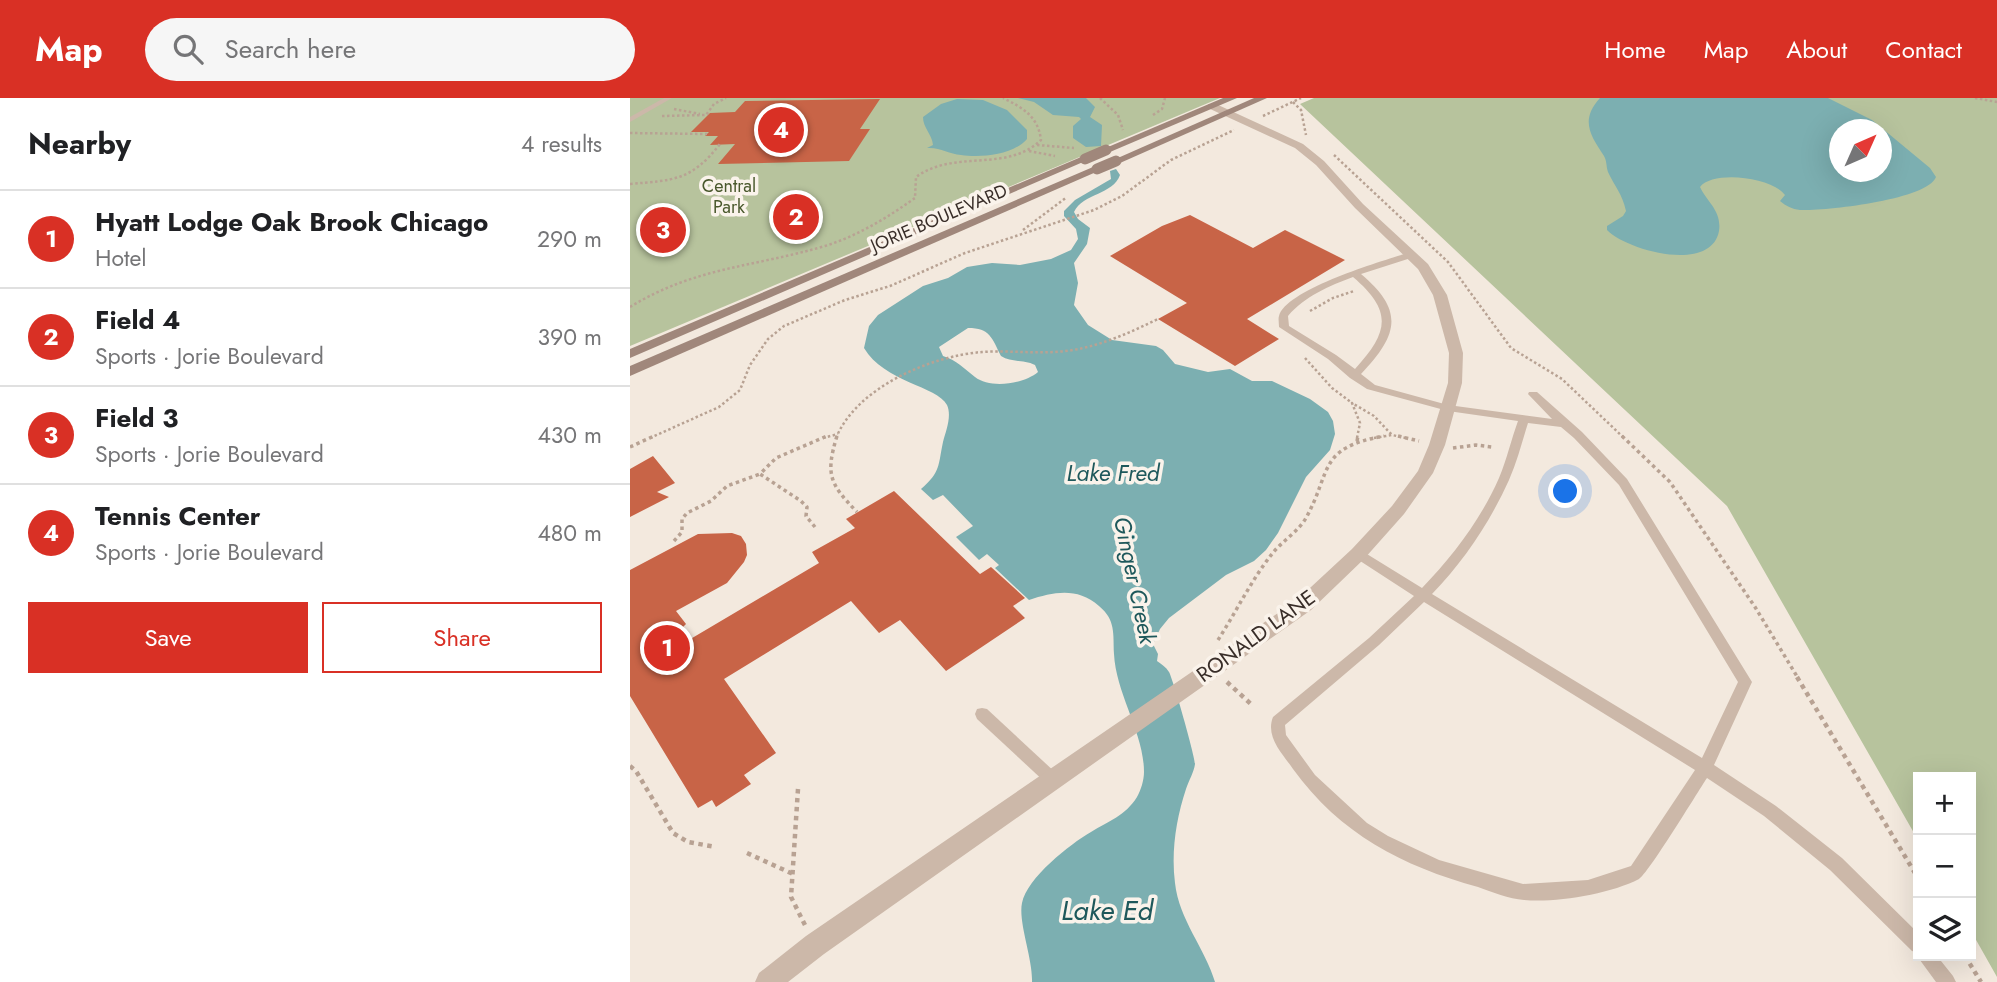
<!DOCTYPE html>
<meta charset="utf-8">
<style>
body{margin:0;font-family:Jost,sans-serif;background:#f6f6f6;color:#202124}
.controls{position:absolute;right:21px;bottom:21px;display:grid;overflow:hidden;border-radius:0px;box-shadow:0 7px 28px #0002}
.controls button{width:63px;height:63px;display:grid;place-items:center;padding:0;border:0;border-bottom:2px solid #e0e0e0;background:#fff;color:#202124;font:35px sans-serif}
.compass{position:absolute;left:1199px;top:21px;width:63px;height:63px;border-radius:50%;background:#fff;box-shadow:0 7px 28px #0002;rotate:45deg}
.you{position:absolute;left:936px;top:394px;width:24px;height:24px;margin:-18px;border:5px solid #fff;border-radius:50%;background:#1a73e8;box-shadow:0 0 0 10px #1a73e833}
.badge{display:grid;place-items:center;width:46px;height:46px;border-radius:50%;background:#d93025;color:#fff;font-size:23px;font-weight:700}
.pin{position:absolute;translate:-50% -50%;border:4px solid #fff;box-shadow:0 2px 7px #0006}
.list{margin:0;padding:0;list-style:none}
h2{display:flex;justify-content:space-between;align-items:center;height:91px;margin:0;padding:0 28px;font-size:30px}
h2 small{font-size:23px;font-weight:400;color:#757577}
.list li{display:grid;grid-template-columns:46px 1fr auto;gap:21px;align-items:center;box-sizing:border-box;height:98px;padding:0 28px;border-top:2px solid #e0e0e0}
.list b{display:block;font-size:26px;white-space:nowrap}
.list p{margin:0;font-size:23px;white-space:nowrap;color:#757577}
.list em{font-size:23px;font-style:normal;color:#757577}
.actions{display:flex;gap:14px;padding:21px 28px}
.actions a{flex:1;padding:16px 0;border:2px solid #d93025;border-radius:0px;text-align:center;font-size:24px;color:#d93025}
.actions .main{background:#d93025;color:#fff}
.icon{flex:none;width:38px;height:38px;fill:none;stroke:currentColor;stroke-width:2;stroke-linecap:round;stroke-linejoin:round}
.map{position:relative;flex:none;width:1367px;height:884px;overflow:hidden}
header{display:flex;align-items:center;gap:42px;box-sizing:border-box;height:98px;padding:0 35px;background:#d93025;color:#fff}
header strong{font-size:33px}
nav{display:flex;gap:38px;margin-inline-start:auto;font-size:24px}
.search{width:490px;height:63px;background:#f6f6f6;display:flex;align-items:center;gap:18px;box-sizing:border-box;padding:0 24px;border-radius:38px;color:#757577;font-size:26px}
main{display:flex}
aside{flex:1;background:#fff}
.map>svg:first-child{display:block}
</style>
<header>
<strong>Map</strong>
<div class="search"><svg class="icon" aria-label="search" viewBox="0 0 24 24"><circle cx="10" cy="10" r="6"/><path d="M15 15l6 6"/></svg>Search here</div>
<nav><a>Home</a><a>Map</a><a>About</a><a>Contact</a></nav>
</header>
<main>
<aside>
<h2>Nearby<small>4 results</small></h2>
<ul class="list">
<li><span class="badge">1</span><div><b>Hyatt Lodge Oak Brook Chicago</b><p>Hotel</p></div><em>290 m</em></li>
<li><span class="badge">2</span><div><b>Field 4</b><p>Sports · Jorie Boulevard</p></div><em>390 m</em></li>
<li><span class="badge">3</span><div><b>Field 3</b><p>Sports · Jorie Boulevard</p></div><em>430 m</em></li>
<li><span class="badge">4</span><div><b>Tennis Center</b><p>Sports · Jorie Boulevard</p></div><em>480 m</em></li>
</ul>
<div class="actions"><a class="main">Save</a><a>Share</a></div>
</aside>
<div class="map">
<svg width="1367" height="884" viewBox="0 0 1367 884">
<rect width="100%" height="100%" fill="#f3e9de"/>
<g fill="#b7c39d" fill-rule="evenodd">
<path d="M0 0H590L0 248Z"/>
<path d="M684 0H1367V879L1341 833V679H1288V742L1097 408 670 6ZM1210 32H1252V74H1210Z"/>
</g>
<g fill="#7cafb1" fill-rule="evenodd">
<path d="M388 0H456L465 9 460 19 472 27 471 48 456 49 443 40V28L451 21 449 19 423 17 404 4Z"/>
<path d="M970 0H1198L1242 22 1300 70 1306 79C1297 102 1195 113 1170 112 1162 111 1156 108 1150 103L1155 97C1142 79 1083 72 1070 89 1077 104 1092 113 1089 133 1081 176 996 152 977 132V128L993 118 996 113C992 95 985 89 978 74 976 68 977 63 974 58 960 37 950 22 970 0ZM1210 32H1252V74H1210Z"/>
<path d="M327 1 353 2 377 12 397 32V41C383 57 351 60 331 57 319 56 310 49 297 50L303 47C302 36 293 30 293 19L311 6Z"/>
<path d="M486 71 490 77C483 97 453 95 444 114L448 121 460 130 457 146 444 165 448 185 444 207 458 227 482 242 526 248 533 252 545 266 578 274 600 271 622 283H642L680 301 698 314 703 323 705 336 700 352 676 379 648 435 636 452 624 463 596 477 539 520 530 531 523 546 528 556 527 563C531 566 536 569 539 574 543 581 565 658 565 666 564 674 559 682 556 691 546 721 541 754 545 785 549 822 575 850 585 884H402C403 861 388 824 392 805 397 780 440 746 461 734 479 723 495 718 507 699 511 692 514 682 514 674 514 635 486 596 484 556 483 536 486 522 469 508 447 489 424 494 399 502L365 470 369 467 357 456 349 462 326 439 343 428 313 397 303 402 291 391C311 374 308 367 313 344 316 333 322 318 317 307 307 288 254 284 234 250L239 228 248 217 293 188 318 180 337 169 362 165 390 167 421 161 441 152 448 141 446 131 434 118V113L445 102 481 81 480 73ZM338 230C360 230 362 240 371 258 382 265 394 261 405 267L408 274C394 286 360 291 345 279 335 271 326 262 313 258L309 249Z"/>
</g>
<g fill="#c86447">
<path d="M250 1 230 31H240L219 63 88 66 105 46 80 47 88 38H75L79 34H61L80 15 105 14 115 3Z"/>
<path d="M560 117 623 150 655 132 715 162 617 221 649 241 605 268 528 221 557 205 480 158 532 128Z"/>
<path d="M23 358 45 385 27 394 39 399 0 419V371Z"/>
<path d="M264 393 350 476 361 469 395 500 383 508 395 520 316 573 270 522 249 535 221 503 94 581 146 655 114 677 121 686 86 709 82 702 68 710 0 598V472L68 436 102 435 111 438 116 446 117 457 114 464 97 485 46 513 56 526 23 559 25 562 189 465 182 454 225 430 216 421Z"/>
</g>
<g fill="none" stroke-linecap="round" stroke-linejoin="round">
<g stroke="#b8a293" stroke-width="2.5" stroke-dasharray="2.5 2.5" stroke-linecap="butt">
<path d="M470 0 488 17 493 32"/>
<path d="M1345 0 1367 4"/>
<path d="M663 4 671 12 676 37"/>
<path d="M44 11 70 16"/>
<path d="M523 17 532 11 535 0"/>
<path d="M32 18 76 17 84 6 96 0"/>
<path d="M633 18 671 0"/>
<path d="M0 35 77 36"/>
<path d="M407 47 444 50"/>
<path d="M399 53 425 58"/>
<path d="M704 57 818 164 881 250 932 281 994 340"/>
<path d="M0 86C44 82 61 83 90 46"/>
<path d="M393 132 437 99"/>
<path d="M0 209C65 169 124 169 195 148 227 138 257 120 285 100L286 79C324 51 377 75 411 42 408 18 393 10 373 0"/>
<path d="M680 213 703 200 724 193"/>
<path d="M675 260 702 290 722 305"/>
<path d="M20 340 89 309 110 292 120 267 138 241 154 228 215 202 260 188 335 155 464 112 492 98 541 62 604 32"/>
<path d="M193 340 208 336"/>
<path d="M206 340C227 289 301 258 352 254 382 252 413 257 443 252 473 247 501 234 528 221"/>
<path d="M727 340 730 325 722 305 744 318 762 337"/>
<path d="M744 340 762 337 776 340"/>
</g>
<g stroke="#b8a293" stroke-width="3.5" stroke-dasharray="3.5 3.5" stroke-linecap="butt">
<path d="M207 338C195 377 200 386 227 414"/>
<path d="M768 338 789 343"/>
<path d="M992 338 1040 384 1125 509 1168 580"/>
<path d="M727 343 728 338"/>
<path d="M0 349 24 338"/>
<path d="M823 350 846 347 862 349"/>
<path d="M185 429 176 418 177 409 171 403 130 376 146 360 197 338"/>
<path d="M44 443 52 434V421L57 415 81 403 97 388 130 376"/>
<path d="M588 542C606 514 622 481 642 456 652 443 668 434 676 420 702 373 687 350 754 338"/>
</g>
<g stroke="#b8a293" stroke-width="4.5" stroke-dasharray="4.5 4.5" stroke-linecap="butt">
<path d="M1167 579 1288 780"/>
<path d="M597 584 622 607"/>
<path d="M0 668 6 673 43 735 58 744 86 749"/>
<path d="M168 691 161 799 176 829"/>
<path d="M117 755 163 776"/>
<path d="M1335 858 1351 884"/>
</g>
<g fill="#ccb8a9" fill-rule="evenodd">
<path d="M34 0H42L0 24V19Z"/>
<path d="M781 154 784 155V159L731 176C775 213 768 237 731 276L745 287 818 307 922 321 898 296 899 294H907L952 334 997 381 1122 584 1084 667 1146 708 1212 760 1288 835V855L1282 853 1200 772 1134 718 1077 680C1067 695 1018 776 1009 781 980 796 926 805 894 802 879 801 862 794 848 789 772 768 710 736 663 671 653 656 635 639 643 619L739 540 784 498 724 459 722 456 724 453H732L792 490C823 458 851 421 869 380 877 361 881 342 888 323L818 313 737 291 720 280 698 261 649 229C649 225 648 221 649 218 656 191 755 162 781 154ZM723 179C763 213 759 234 725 271L706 257 659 228 658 218C675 198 699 188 723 179ZM898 325 931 329 944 340 989 387 1108 584 1072 660 802 496C834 463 860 424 879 382 887 364 892 344 898 325ZM794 504 1065 672 1001 768 958 782 893 786 809 762 758 738 737 725 685 677 656 637 655 627 749 547Z"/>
<path d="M352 610 357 611 427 676 430 681 427 686 422 688 417 686 347 621 345 616 347 611Z"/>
<path d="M1288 856V858H1307L1323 878 1326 884H1306L1287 858Z"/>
</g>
<path fill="#ccb8a9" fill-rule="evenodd" d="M578 6H586L673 46 694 63 733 106 798 166 817 197 833 255 832 285 815 347 803 375 774 416 734 461 681 512 194 856 158 884H125L129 875 176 838 667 502 722 451 762 408 788 373 799 347 818 285 819 255 803 197 788 171 725 110 686 67 665 50 578 10Z"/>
<g fill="#a0877b" fill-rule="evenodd">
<path d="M593 0H607L480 54 471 52Z"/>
<path d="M624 0H637L490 65 481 63Z"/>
<path d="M451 59 460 61 0 260V251Z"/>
<path d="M463 69 473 71 0 278V268Z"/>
</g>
<g stroke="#a0877b" stroke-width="11">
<path d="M455 61 476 52"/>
<path d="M467 71 486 63"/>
</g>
</g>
<g text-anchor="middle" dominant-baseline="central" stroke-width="7" stroke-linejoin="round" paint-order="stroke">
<g font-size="18" fill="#49582c" stroke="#faf3eb">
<text x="99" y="88">Central<tspan x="99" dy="21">Park</tspan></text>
</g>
<g font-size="18" fill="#392e29" stroke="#faf3eb">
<text transform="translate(309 120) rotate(-23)">JORIE BOULEVARD</text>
</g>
<g font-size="21" fill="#392e29" stroke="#faf3eb">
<text transform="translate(626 538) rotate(-36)">RONALD LANE</text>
</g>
<g font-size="23" font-style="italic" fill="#1e585b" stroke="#faf3eb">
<text x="483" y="375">Lake Fred</text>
<text transform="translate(505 482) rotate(78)">Ginger Creek</text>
</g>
<g font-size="28" font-style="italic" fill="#1e585b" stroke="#faf3eb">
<text x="477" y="812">Lake Ed</text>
</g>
</g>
</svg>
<div class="controls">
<button>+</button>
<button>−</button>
<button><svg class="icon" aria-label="layers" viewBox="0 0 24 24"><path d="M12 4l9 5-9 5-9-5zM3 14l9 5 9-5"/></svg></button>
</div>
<svg class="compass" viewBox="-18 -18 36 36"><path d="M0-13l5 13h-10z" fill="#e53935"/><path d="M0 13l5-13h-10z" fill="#757577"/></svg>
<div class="you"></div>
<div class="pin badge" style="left:37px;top:550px">1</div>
<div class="pin badge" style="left:166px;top:119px">2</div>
<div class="pin badge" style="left:33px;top:132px">3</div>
<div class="pin badge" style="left:151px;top:32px">4</div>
</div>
</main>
